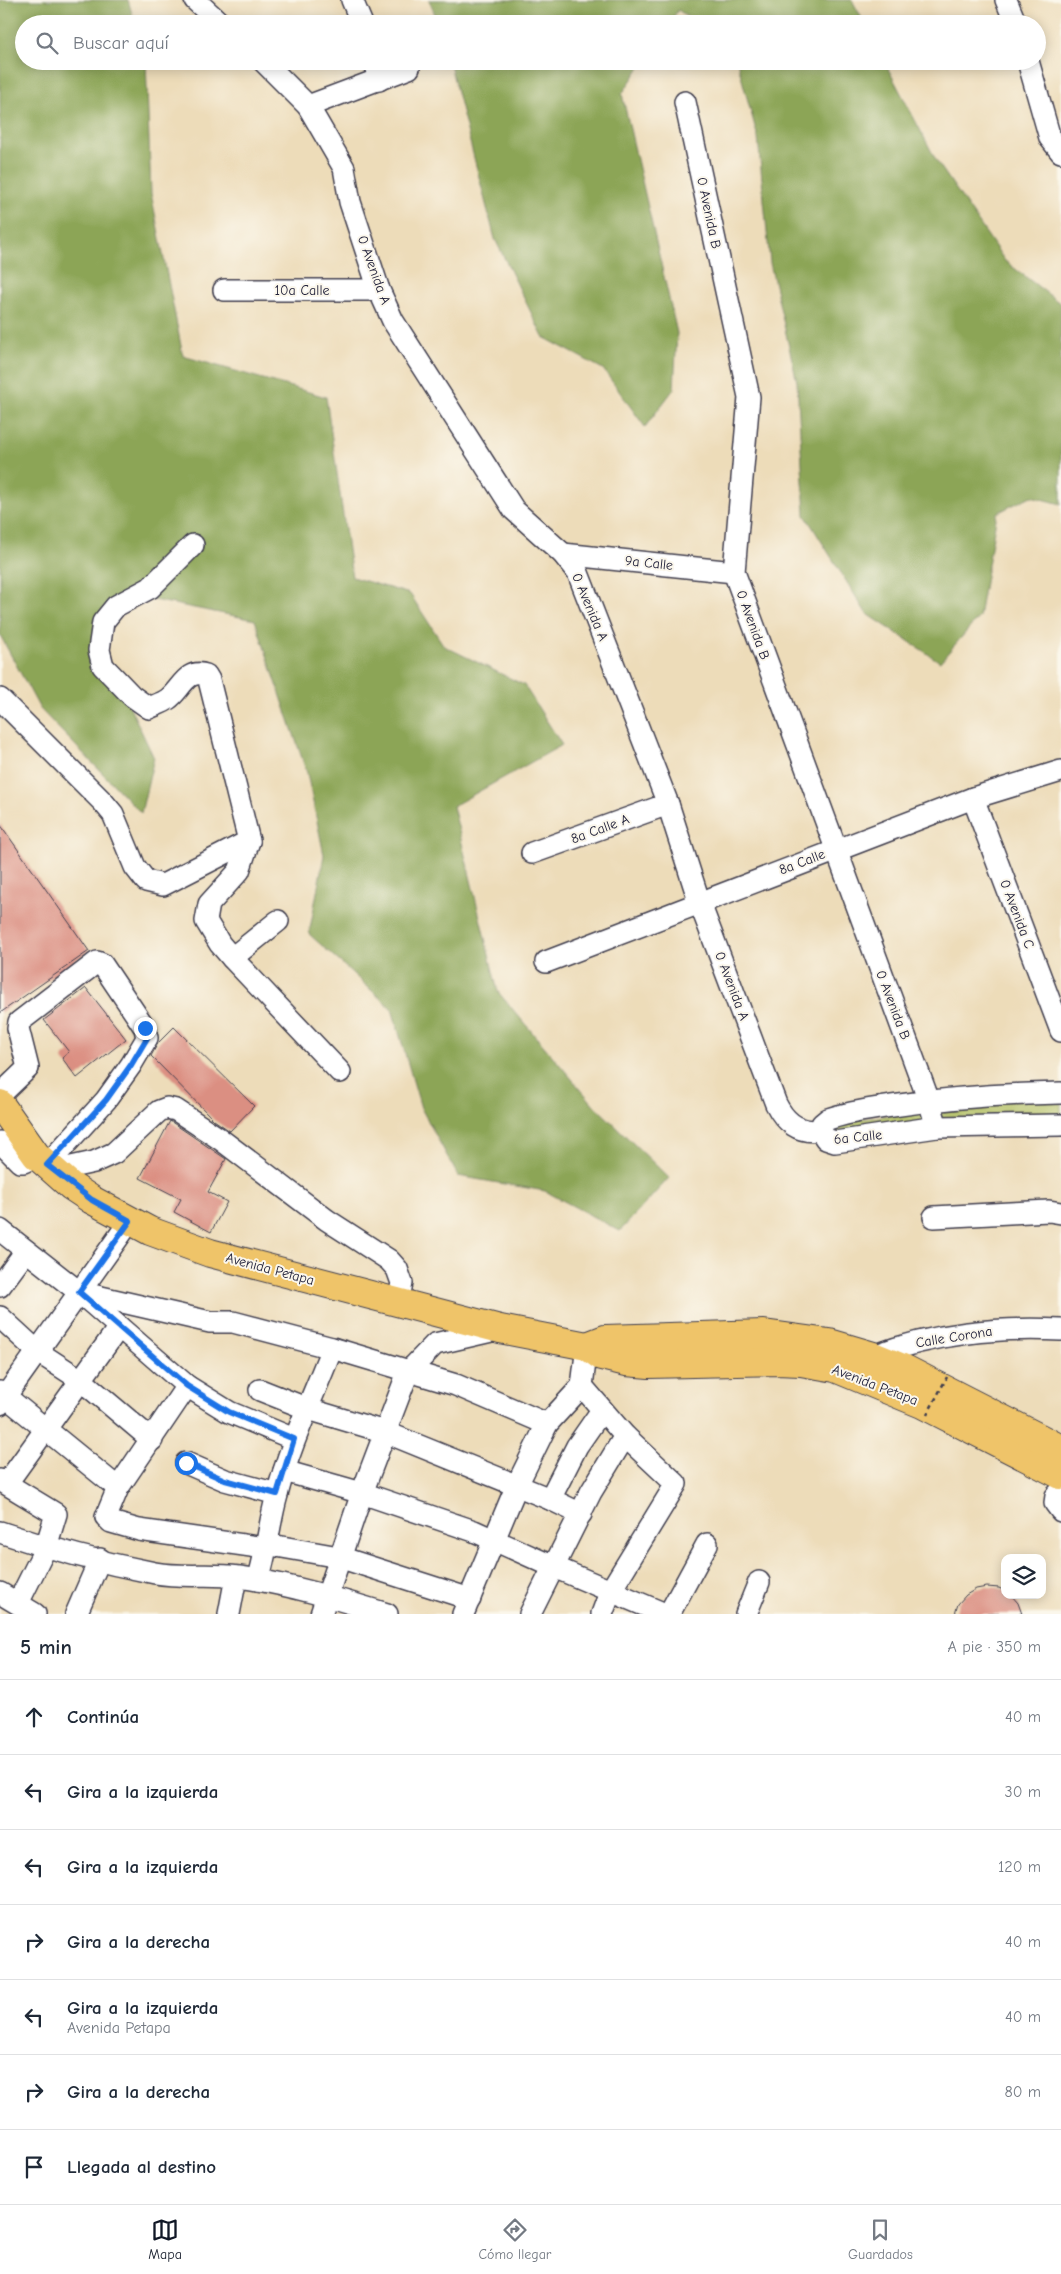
<!DOCTYPE html>
<html lang="es">
<meta charset="utf-8">
<style>
body{margin:0;font-family:"Comic Neue",sans-serif;background:#f2f2f3;color:#1f2937}
.controls{position:absolute;right:15px;bottom:15px;display:grid;overflow:hidden;border-radius:10px;box-shadow:0 2px 12px #0003}
.controls button{width:45px;height:45px;display:grid;place-items:center;padding:0;border:0;border-bottom:1px solid #e0e1e3;background:#fff;color:#1f2937;font:25px sans-serif}
.stop{position:absolute;width:15px;height:15px;margin:-11px;border:4px solid #1a73e8;border-radius:50%;background:#fff}
.stop.end{background:#1a73e8;border-color:#fff;box-shadow:0 1px 5px #0008}
.list{margin:0;padding:0;list-style:none}
h2{display:flex;justify-content:space-between;align-items:center;height:65px;margin:0;padding:0 20px;font-size:21px}
h2 small{font-size:16px;font-weight:400;color:#747a83}
.list li{display:grid;grid-template-columns:32px 1fr auto;gap:15px;align-items:center;box-sizing:border-box;height:75px;padding:0 20px;border-top:1px solid #e0e1e3}
.list b{display:block;font-size:19px;white-space:nowrap}
.list p{margin:0;font-size:16px;white-space:nowrap;color:#747a83}
.list em{font-size:16px;font-style:normal;color:#747a83}
.icon{flex:none;width:28px;height:28px;fill:none;stroke:currentColor;stroke-width:2;stroke-linecap:round;stroke-linejoin:round}
.map{position:relative;flex:none;width:1061px;height:1614px;overflow:hidden}
.search{position:absolute;background:#fff;box-shadow:0 2px 12px #0003;left:15px;right:15px;top:15px;height:55px;display:flex;align-items:center;gap:12px;box-sizing:border-box;padding:0 18px;border-radius:28px;color:#747a83;font-size:19px}
.sheet{height:590px;background:#fff}
nav{display:flex;justify-content:space-around;align-items:center;box-sizing:border-box;height:70px;border-top:1px solid #e0e1e3;background:#fff;font-size:14px;color:#747a83}
nav a{display:grid;justify-items:center;gap:2px}
nav .on{color:#111827}
.map>svg:first-child{display:block}
</style>
<div class="map">
<svg width="1061" height="1614" viewBox="0 0 1061 1614">
<rect width="100%" height="100%" fill="#fbf7ec"/>
<filter id="ink" filterUnits="userSpaceOnUse"><feTurbulence type="fractalNoise" baseFrequency=".02" numOctaves="2"/><feDisplacementMap in="SourceGraphic" scale="10" xChannelSelector="R" yChannelSelector="G"/><feConvolveMatrix kernelMatrix="1 2 1 2 8 2 1 2 1" color-interpolation-filters="sRGB"/></filter>
<filter id="wash" filterUnits="userSpaceOnUse"><feTurbulence type="fractalNoise" baseFrequency=".0096" numOctaves="4" result="noise"/><feDisplacementMap in="SourceGraphic" scale="20" xChannelSelector="R" yChannelSelector="G"/><feGaussianBlur stdDeviation="1.12" result="paint"/><feColorMatrix in="noise" values="0 0 0 0 0 0 0 0 0 0 0 0 0 0 0 0 0 1.4 0 .05"/><feComposite in="paint" operator="in"/></filter>
<g filter="url(#wash)">
<rect width="100%" height="100%" fill="#eddcb9"/>
<path fill="#b0be61" stroke="#69704e" d="M1061 1093V1125L835 1142 822 1124Z"/>
<g fill="#8ca557" stroke="#576449">
<path d="M0 0H128L135 24H24V61H146L151 193 183 356 326 397 352 577 410 594 444 646 524 685 562 745 453 806 498 992 594 1105 669 1178 620 1231 545 1191 458 1176 421 1108 392 1009 309 934 324 855 307 773 255 620 133 596 97 637 154 758 141 813 40 709 0 635Z"/>
<path d="M429 0H852L865 24H698L678 10 669 24H439Z"/>
<path d="M449 61H644L622 94 677 333 674 389 645 427 603 369 543 337 495 239Z"/>
<path d="M737 61H884L936 160 1005 261 1061 304V504L1031 496 997 513 979 617 940 662 866 613 805 515 797 382 770 263 758 138Z"/>
</g>
<g id="blocks">
<g fill="#db8f82">
<path d="M0 824 89 951 0 1013Z"/>
<path d="M86 988 126 1039 77 1078 62 1058 69 1052 44 1020Z"/>
<path d="M174 1027 254 1106 230 1131 214 1120 151 1056 158 1043Z"/>
<path d="M170 1121 226 1159 208 1192 227 1202 211 1232 174 1212 181 1199 140 1178Z"/>
<path d="M987 1587 999 1588 1005 1591V1595H1011L1018 1603 1022 1614H955L958 1604 966 1595 976 1589Z"/>
</g>
</g>
</g>
<g filter="url(#ink)">
<use href="#blocks" fill-opacity="0" stroke="#403e4e" stroke-width="1"/>
<g fill="none" stroke-linecap="round" stroke-linejoin="round">
<defs>
<g id="minor">
<path d="M195 0 221 24"/>
<path d="M352 0 362 24"/>
<path d="M1006 0 1016 24"/>
<path d="M263 61 308 106 344 168 350 202 379 290 393 321 514 510 563 554 578 573 668 804 699 901 776 1104C785 1122 799 1134 820 1130"/>
<path d="M374 61 379 80"/>
<path d="M1028 61 1050 138 1061 152"/>
<path d="M685 102 749 397 734 572 929 1101 937 1127"/>
<path d="M308 106 409 68"/>
<path d="M224 290H379"/>
<path d="M193 545 150 588 116 606 103 622 99 650 103 666 132 696 149 708C155 705 163 703 168 699 181 690 186 668 206 675L209 680 249 841 239 871 209 904 206 921 220 944 232 958 340 1072"/>
<path d="M563 554 734 572"/>
<path d="M0 699 103 802 113 814 135 867 146 881 163 885 249 841"/>
<path d="M973 798 1061 1031"/>
<path d="M532 853 668 804"/>
<path d="M232 958 278 921"/>
<path d="M546 962 973 798 1061 771"/>
<path d="M1061 1093C1005 1094 948 1098 892 1106 871 1109 848 1112 828 1119L822 1124 820 1130 826 1139 835 1142 937 1127 1061 1125"/>
<path d="M0 1095 28 1068 18 1028 19 1022 97 962 102 964 145 1028 147 1038 131 1065 106 1100 47 1165"/>
<path d="M0 1142 20 1162H24L36 1155"/>
<path d="M53 1171 94 1162 114 1153 159 1111 167 1108 176 1110 220 1139 327 1220 389 1260 397 1269 402 1283 398 1303"/>
<path d="M934 1217 1049 1211 1061 1213"/>
<path d="M0 1230 79 1292 187 1386 229 1412 294 1439"/>
<path d="M0 1286 26 1251"/>
<path d="M79 1292 210 1322H233L332 1348 456 1385 547 1424"/>
<path d="M0 1317 38 1352 81 1380 152 1440"/>
<path d="M869 1364 873 1356C936 1333 995 1327 1061 1330"/>
<path d="M187 1386 118 1488 106 1517 111 1522 139 1530 265 1548"/>
<path d="M582 1386 625 1436 676 1484 611 1590 602 1614"/>
<path d="M260 1390 308 1409 385 1432 550 1499 581 1514"/>
<path d="M0 1392 118 1488"/>
<path d="M0 1404 130 1221"/>
<path d="M186 1463 225 1480 277 1494"/>
<path d="M284 1471 362 1493 474 1531 554 1567 665 1614"/>
<path d="M0 1480 56 1514 46 1547 18 1603"/>
<path d="M7 1483 119 1327"/>
<path d="M1061 1491 1056 1496 1055 1503 1061 1511"/>
<path d="M550 1499 577 1446 602 1410"/>
<path d="M0 1532C50 1549 103 1563 155 1573 183 1578 211 1573 239 1577 289 1584 338 1599 387 1614"/>
<path d="M265 1544 339 1557 470 1599"/>
<path d="M258 1580C267 1552 269 1523 277 1495 290 1444 313 1397 332 1348"/>
<path d="M0 1593 35 1614"/>
<path d="M76 1614 100 1559"/>
<path d="M229 1614 236 1577"/>
<path d="M321 1614 362 1493 408 1372 435 1344 500 1329"/>
<path d="M463 1614 517 1485 547 1424 582 1386 587 1346"/>
<path d="M530 1614 591 1492 625 1436"/>
<path d="M669 1614 707 1544"/>
<path d="M746 1614 759 1582"/>
</g>
<g id="major">
<path d="M0 1104 36 1155 71 1186 92 1200 150 1231 210 1253 500 1329 587 1346 601 1356 626 1362 649 1364 776 1361 801 1362 835 1368 922 1404 1061 1475"/>
<path d="M587 1346 605 1339 764 1334 829 1343 873 1356 905 1369 1061 1449"/>
</g>
</defs>
<use href="#minor" stroke="#403e4e" stroke-width="24"/>
<use href="#major" stroke="#403e4e" stroke-width="30"/>
<use href="#minor" stroke="#fff" stroke-width="21"/>
<use href="#major" stroke="#efc469" stroke-width="28"/>
<path stroke="#403e4e" stroke-width="2.5" stroke-dasharray="4 4" stroke-linecap="butt" d="M927 1415 947 1377"/>
</g>
</g>
<g fill="none" stroke-linecap="round" stroke-linejoin="round" filter="url(#ink)">
<path stroke="#1a73e8" stroke-width="6" d="M145 1028 147 1038 131 1065 106 1100 47 1165 92 1200 130 1221 79 1292 187 1386 229 1412 294 1439 277 1494 225 1480 186 1463"/>
</g>
<g text-anchor="middle" dominant-baseline="central" stroke-width="4" stroke-linejoin="round" paint-order="stroke">
<g font-size="14" fill="#22223b" stroke="#fbf7ec">
<text transform="translate(709 213) rotate(78)">0 Avenida B</text>
<text transform="translate(374 270) rotate(70)">0 Avenida A</text>
<text x="302" y="290">10a Calle</text>
<text transform="translate(649 563) rotate(6)">9a Calle</text>
<text transform="translate(590 607) rotate(67)">0 Avenida A</text>
<text transform="translate(753 625) rotate(70)">0 Avenida B</text>
<text transform="translate(600 829) rotate(-20)">8a Calle A</text>
<text transform="translate(802 862) rotate(-21)">8a Calle</text>
<text transform="translate(1017 914) rotate(69)">0 Avenida C</text>
<text transform="translate(732 986) rotate(69)">0 Avenida A</text>
<text transform="translate(893 1005) rotate(69)">0 Avenida B</text>
<text transform="translate(858 1137) rotate(-6)">6a Calle</text>
<text transform="translate(270 1269) rotate(15)">Avenida Petapa</text>
<text transform="translate(954 1337) rotate(-9)">Calle Corona</text>
<text transform="translate(875 1385) rotate(21)">Avenida Petapa</text>
</g>
</g>
</svg>
<div class="controls">
<button><svg class="icon" aria-label="layers" viewBox="0 0 24 24"><path d="M12 4l9 5-9 5-9-5zM3 14l9 5 9-5"/></svg></button>
</div>
<div class="stop" style="left:186px;top:1463px"></div>
<div class="stop end" style="left:145px;top:1028px"></div>
<div class="search"><svg class="icon" aria-label="search" viewBox="0 0 24 24"><circle cx="10" cy="10" r="6"/><path d="M15 15l6 6"/></svg>Buscar aquí</div>
</div>
<section class="sheet">
<h2>5 min<small>A pie · 350 m</small></h2>
<ul class="list">
<li><svg class="icon" aria-label="ahead" viewBox="0 0 24 24"><path d="M12 20V5M6 11l6-6 6 6"/></svg><div><b>Continúa</b></div><em>40 m</em></li>
<li><svg class="icon" aria-label="left" viewBox="0 0 24 24"><path d="M17 20v-9H6M10 6l-5 5 5 5"/></svg><div><b>Gira a la izquierda</b></div><em>30 m</em></li>
<li><svg class="icon" aria-label="left" viewBox="0 0 24 24"><path d="M17 20v-9H6M10 6l-5 5 5 5"/></svg><div><b>Gira a la izquierda</b></div><em>120 m</em></li>
<li><svg class="icon" aria-label="right" viewBox="0 0 24 24"><path d="M7 20v-9h11M14 6l5 5-5 5"/></svg><div><b>Gira a la derecha</b></div><em>40 m</em></li>
<li><svg class="icon" aria-label="left" viewBox="0 0 24 24"><path d="M17 20v-9H6M10 6l-5 5 5 5"/></svg><div><b>Gira a la izquierda</b><p>Avenida Petapa</p></div><em>40 m</em></li>
<li><svg class="icon" aria-label="right" viewBox="0 0 24 24"><path d="M7 20v-9h11M14 6l5 5-5 5"/></svg><div><b>Gira a la derecha</b></div><em>80 m</em></li>
<li><svg class="icon" aria-label="arrive" viewBox="0 0 24 24"><path d="M6 21V4h12l-3 4 3 4H6"/></svg><div><b>Llegada al destino</b></div></li>
</ul>
</section>
<nav>
<a class="on"><svg class="icon" aria-label="map" viewBox="0 0 24 24"><path d="M3 6l6-2 6 2 6-2v14l-6 2-6-2-6 2zM9 4v14M15 6v14"/></svg>Mapa</a>
<a><svg class="icon" aria-label="directions" viewBox="0 0 24 24"><path d="M12 3l9 9-9 9-9-9zM9 14v-3h6M13 9l2 2-2 2"/></svg>Cómo llegar</a>
<a><svg class="icon" aria-label="saved" viewBox="0 0 24 24"><path d="M7 4h10v16l-5-4-5 4z"/></svg>Guardados</a>
</nav>
